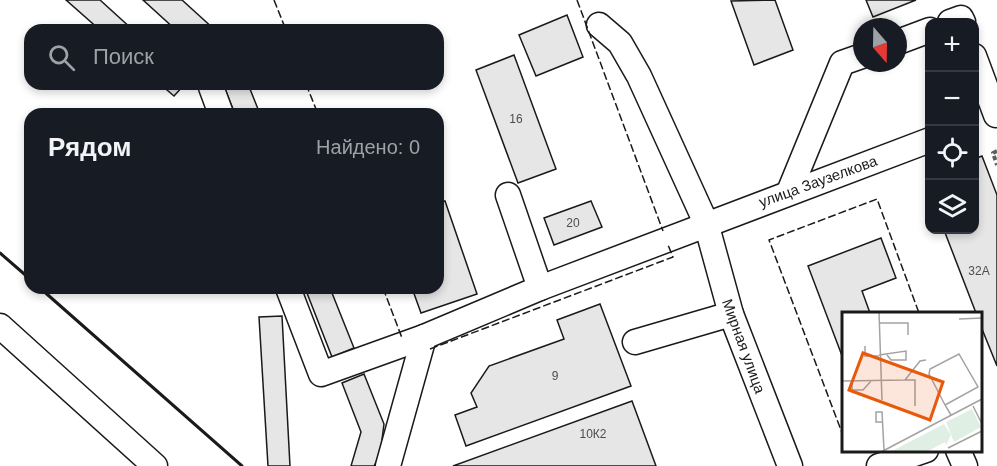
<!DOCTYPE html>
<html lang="ru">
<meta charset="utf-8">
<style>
body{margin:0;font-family:Helvetica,sans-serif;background:#242831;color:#f1f3f6}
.controls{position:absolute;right:18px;top:18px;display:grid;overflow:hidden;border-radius:12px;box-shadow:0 3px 9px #0003}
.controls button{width:54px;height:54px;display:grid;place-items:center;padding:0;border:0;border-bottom:2px solid #363941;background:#171b24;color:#f1f3f6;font:30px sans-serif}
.compass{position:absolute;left:853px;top:18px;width:54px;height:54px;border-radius:50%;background:#171b24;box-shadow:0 3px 9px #0003;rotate:160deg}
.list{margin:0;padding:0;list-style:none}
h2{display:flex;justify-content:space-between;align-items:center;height:78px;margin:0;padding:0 24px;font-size:26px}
h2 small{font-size:20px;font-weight:400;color:#9ea1a6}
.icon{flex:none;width:33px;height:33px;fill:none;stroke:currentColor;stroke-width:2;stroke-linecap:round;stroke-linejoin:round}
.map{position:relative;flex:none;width:997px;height:466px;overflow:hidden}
.search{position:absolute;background:#171b24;box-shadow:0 3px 9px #0003;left:24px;top:24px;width:420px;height:66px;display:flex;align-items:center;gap:15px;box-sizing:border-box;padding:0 21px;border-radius:18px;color:#9ea1a6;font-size:22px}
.panel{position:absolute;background:#171b24;box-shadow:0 3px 9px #0003;left:24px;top:108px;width:420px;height:186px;border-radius:18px}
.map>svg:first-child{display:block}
</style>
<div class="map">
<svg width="997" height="466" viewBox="0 0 997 466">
<rect width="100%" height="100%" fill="#fff"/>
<g fill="#e6e6e6" stroke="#1a1a1a" stroke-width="1.5">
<path d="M66 0H100L133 30H100Z"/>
<path d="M143 0H182L215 30H176Z"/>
<path d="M775 0 793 50 754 65 731 1Z"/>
<path d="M866 0H916L873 17Z"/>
<path d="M567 15 583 57 536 76 519 35Z"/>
<path d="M514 55 556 169 518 183 476 70Z"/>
<path d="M160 84H185L174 96Z"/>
<path d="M223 84H248L260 114H235Z"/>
<path d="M982 156 997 195V366L980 324V313H976L944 230H974V159Z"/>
<path d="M445 201 477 294 421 313 412 288H438V203Z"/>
<path d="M591 201 602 227 554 245 544 218Z"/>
<path d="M881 238 896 278 862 291 870 313H844V361L808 266Z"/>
<path d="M305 288H330L354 348 332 357Z"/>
<path d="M600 304 631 386 466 446 455 415 477 407 471 393 489 366 564 339 557 320Z"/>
<path d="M282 316 290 466H268L259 317Z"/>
<path d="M364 374 384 424 380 455 374 466H351L361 432 342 383Z"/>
<path d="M632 401 656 466H453Z"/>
</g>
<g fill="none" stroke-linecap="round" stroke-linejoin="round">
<defs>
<g id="minor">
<path d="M950 22 961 18 963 22"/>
<path d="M599 25 620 43 639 76 706 223 731 314 790 466"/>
<path d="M898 42 930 30"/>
<path d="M974 56 996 115"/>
<path d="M211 87 221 114"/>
<path d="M789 192 842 63 862 56"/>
<path d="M508 195 540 288"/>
<path d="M288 288 321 374 424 337"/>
<path d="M0 326 155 466"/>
<path d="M635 342 731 314"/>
<path d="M958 450 965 466"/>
<path d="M388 466 424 337 540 288 930 140"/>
<path d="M879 466 926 450"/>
</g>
</defs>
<use href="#minor" stroke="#1a1a1a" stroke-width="27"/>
<path stroke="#5f5f5f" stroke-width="4" stroke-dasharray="4.5 3" stroke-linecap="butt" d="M997 151 993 153 997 165"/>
<use href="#minor" stroke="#fff" stroke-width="24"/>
<g stroke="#1a1a1a" stroke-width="1.5" stroke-dasharray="8 3" stroke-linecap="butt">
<path d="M274 0 286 30"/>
<path d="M577 0 663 231"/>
<path d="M306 84 318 114"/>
<path d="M383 288 402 338"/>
<path d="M430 349 673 257 668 245"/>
<path d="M844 438 769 240 877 199 919 313"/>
<path d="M849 450H851"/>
</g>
<g stroke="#1a1a1a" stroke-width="3">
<path d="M0 253 30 279"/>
<path d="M40 288 242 466"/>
</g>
</g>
<g text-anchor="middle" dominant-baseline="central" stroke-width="4.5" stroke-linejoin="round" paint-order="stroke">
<g font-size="12" fill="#4d4d4d">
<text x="516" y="119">16</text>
<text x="573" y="223">20</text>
<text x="979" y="271">32А</text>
<text x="555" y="376">9</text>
<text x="593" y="434">10К2</text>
</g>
<g font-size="15" fill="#1a1a1a" stroke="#fff">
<text transform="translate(818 181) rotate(-20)">улица Заузелкова</text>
<text transform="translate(744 346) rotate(70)">Мирная улица</text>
</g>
</g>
<g transform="translate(842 312)">
<rect width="140" height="140" fill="#fff"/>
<path d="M130 97 139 115 112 130 104 110ZM102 112 109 123 104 133 103 130 86 139H50Z" fill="#e0efe3"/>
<path fill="none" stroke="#a3a3a3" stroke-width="1.5" d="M37 0 40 88M117 7 140 6M38 11H66V23M23 34V44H37M37 43 64 39V48H49L45 43M63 68H73V94M0 69 63 68 78 49 84 48M10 69V78H21L29 69M103 93 136 75 117 42 88 57 87 62 103 93 109 103M131 94 140 112M40 110H34V100H40L42 138M106 136 140 119M39 140 140 87"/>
<path fill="#e8590c" fill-opacity="0.15" stroke="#e8590c" stroke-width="3" d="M21 41 101 70 88 108 7 78Z"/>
<rect width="140" height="140" fill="none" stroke="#1a1a1a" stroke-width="3"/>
</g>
</svg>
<div class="controls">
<button>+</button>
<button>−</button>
<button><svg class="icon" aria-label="locate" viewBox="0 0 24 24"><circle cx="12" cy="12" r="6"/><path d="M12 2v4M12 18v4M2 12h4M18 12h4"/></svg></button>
<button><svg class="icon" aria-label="layers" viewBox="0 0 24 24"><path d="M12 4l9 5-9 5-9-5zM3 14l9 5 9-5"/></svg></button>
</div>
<svg class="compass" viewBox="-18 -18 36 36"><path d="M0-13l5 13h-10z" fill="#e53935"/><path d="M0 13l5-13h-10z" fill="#9ea1a6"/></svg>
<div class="search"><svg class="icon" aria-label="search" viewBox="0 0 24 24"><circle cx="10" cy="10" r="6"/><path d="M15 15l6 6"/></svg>Поиск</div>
<section class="panel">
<h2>Рядом<small>Найдено: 0</small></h2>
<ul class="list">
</ul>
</section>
</div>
